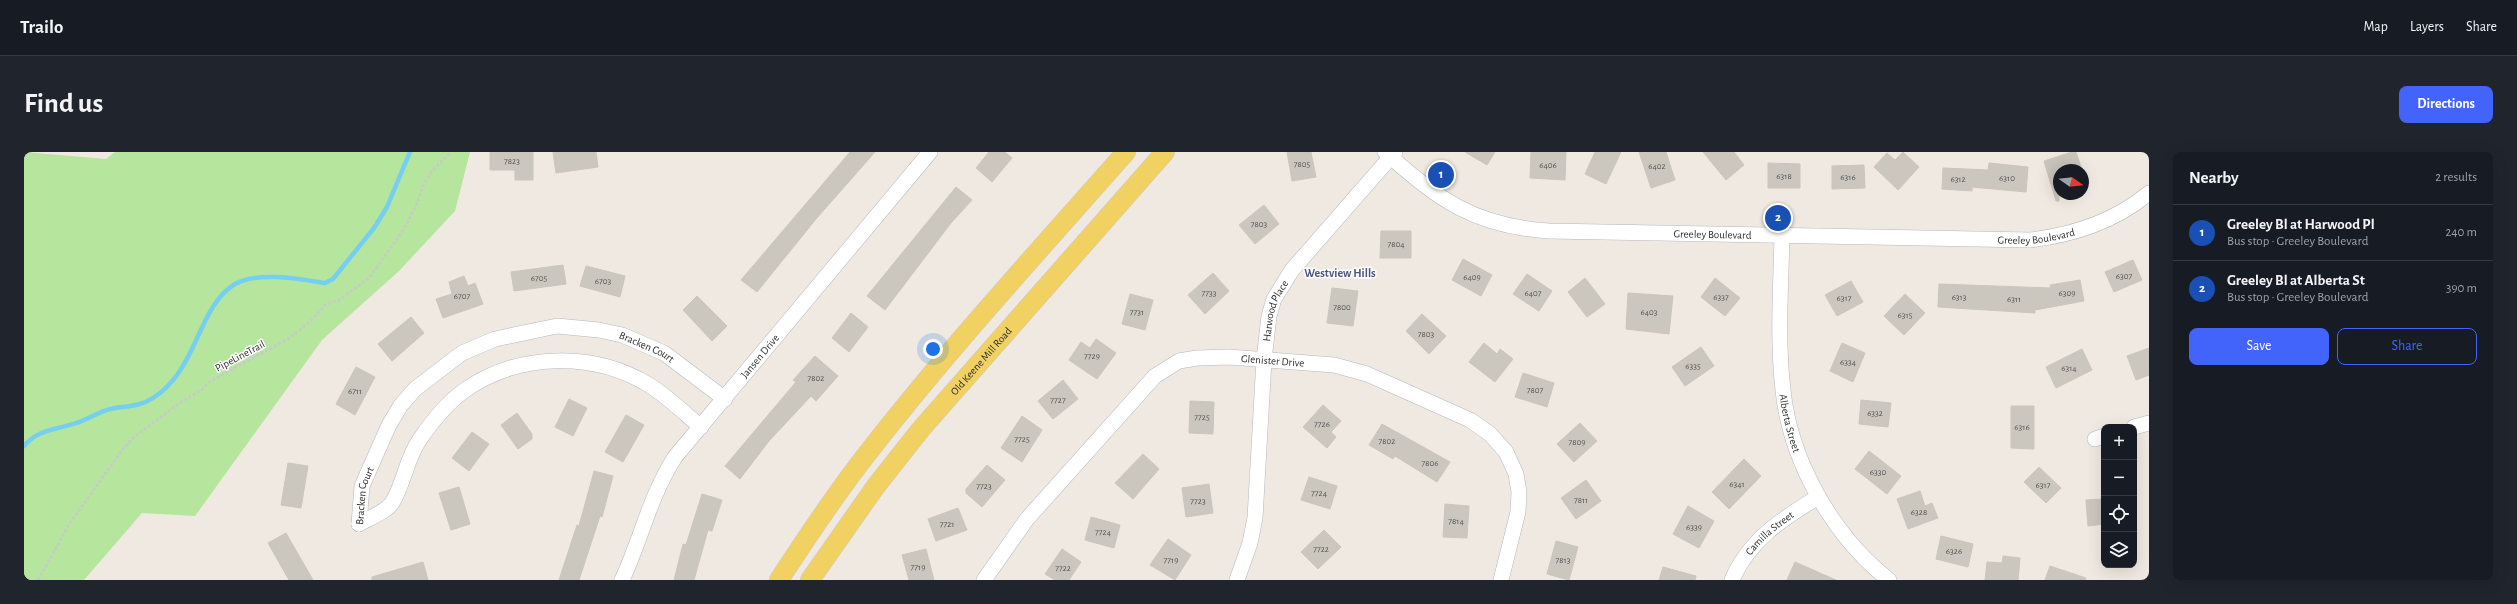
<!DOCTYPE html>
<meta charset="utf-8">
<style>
body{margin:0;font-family:"Alegreya Sans",sans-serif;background:#20242c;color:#f1f3f6}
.controls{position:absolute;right:12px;bottom:12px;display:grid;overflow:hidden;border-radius:8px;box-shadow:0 4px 16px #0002}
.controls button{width:36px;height:36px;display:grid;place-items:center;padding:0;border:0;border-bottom:1px solid #363941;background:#171b24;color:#f1f3f6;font:20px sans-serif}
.compass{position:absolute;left:2029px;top:12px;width:36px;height:36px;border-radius:50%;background:#171b24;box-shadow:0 4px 16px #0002;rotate:105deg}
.you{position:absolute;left:909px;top:197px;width:14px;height:14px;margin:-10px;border:3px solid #fff;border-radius:50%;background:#1a73e8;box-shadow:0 0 0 6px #1a73e833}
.badge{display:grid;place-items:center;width:26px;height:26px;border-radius:50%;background:#4264fb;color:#fff;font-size:13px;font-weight:700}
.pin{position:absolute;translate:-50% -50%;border:2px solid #fff;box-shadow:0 1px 4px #0006}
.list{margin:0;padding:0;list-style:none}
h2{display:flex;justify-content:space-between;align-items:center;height:52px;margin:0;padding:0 16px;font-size:17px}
h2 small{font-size:13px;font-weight:400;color:#9ea1a6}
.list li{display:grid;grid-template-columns:26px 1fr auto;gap:12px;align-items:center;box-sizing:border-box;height:56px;padding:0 16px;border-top:1px solid #363941}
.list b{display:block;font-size:15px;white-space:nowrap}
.list p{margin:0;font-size:13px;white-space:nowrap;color:#9ea1a6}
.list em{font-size:13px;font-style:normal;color:#9ea1a6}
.actions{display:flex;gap:8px;padding:12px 16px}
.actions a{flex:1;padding:9px 0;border:1px solid #4264fb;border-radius:8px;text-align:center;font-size:14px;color:#4264fb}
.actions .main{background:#4264fb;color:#fff}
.icon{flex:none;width:22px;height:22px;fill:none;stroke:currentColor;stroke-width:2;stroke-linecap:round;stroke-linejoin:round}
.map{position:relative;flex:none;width:2125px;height:428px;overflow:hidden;border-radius:8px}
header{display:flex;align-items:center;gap:24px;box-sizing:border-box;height:56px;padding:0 20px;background:#171b24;border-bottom:1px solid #363941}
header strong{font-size:19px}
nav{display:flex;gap:22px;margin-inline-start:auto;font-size:14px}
.intro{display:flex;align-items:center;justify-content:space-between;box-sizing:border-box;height:96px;padding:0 24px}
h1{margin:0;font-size:28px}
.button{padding:10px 18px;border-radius:8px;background:#4264fb;color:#fff;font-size:14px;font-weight:700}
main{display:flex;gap:24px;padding:0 24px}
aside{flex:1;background:#171b24;border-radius:8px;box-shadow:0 4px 16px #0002}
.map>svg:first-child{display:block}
</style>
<header>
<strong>Trailo</strong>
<nav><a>Map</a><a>Layers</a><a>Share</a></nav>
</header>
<div class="intro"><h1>Find us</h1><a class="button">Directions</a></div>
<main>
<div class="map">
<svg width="2125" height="428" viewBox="0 0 2125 428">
<rect width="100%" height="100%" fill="#efe9e1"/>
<path fill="#b6e59e" d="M0 0 82 7 91 0H446L431 59 375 119 298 188 171 364 118 361 60 428H0Z"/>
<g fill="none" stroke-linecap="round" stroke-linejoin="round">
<path stroke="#75cff0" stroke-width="4.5" d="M0 294C14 277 32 278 52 271 65 267 77 258 91 256 105 254 117 254 129 246 174 218 173 155 211 132 234 119 276 127 301 131L309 127 350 76 363 55 386 0"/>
</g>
<g fill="#cbc7bf" stroke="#cbc5ba">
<path d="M466 0H509V28H491V18H466Z"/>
<path d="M529 0H572L574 15 532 21Z"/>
<path d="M826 0H851L792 67 733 140 717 128Z"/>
<path d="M965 0H981L988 6 968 30 952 16Z"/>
<path d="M1263 0H1287L1292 25 1268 29Z"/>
<path d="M1441 0H1471L1463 13Z"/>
<path d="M1507 0H1542L1541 28 1506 26Z"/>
<path d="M1571 0H1597L1582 32 1561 22Z"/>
<path d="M1615 0H1642L1651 28 1627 36Z"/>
<path d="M1679 0H1710L1720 13 1702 28Z"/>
<path d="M1879 0 1895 15 1874 38 1850 15 1863 1 1871 8Z"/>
<path d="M2048 0H2052L2058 18H2035V49H2032L2020 9Z"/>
<path d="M1744 11 1776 12V36H1744Z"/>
<path d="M1965 11 2004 15 2002 40 1948 35V39L1918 37 1919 16 1964 18Z"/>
<path d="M1840 13 1841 36 1808 37V14Z"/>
<path d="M932 35 948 48 927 71 861 158 843 144Z"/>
<path d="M1240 53 1255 72 1231 92 1215 73Z"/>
<path d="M1357 79H1387V106H1356Z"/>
<path d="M1439 107 1468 123 1457 144 1428 128Z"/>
<path d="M2109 108 2118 128 2090 140 2081 120Z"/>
<path d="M539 113 542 132 490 139 487 120Z"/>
<path d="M562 114 601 124 596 145 556 134Z"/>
<path d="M1189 121 1205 139 1181 162 1164 143Z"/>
<path d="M1503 122 1528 139 1515 159 1489 142Z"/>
<path d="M440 124 444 134 451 131 459 152 419 166 412 147 428 142 425 130Z"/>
<path d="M1561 126 1581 152 1563 165 1544 140Z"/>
<path d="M1691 126 1716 146 1701 164 1677 145Z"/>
<path d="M2056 128 2060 149 2011 158V161L1914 155 1915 132 2027 136 2026 133Z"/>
<path d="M1827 129 1839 150 1813 164 1801 143Z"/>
<path d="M1308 136 1334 139 1329 174 1303 171Z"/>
<path d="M1604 141 1649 144 1645 182 1602 177Z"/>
<path d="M1106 142 1129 148 1121 178 1098 172Z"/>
<path d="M1881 142 1901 161 1880 183 1860 164Z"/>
<path d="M673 144 703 174 688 189 659 158Z"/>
<path d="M827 161 844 175 825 200 808 186Z"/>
<path d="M1398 162 1422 184 1405 202 1382 179Z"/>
<path d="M387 165 400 181 368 209 354 192Z"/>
<path d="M1072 187 1092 201 1073 227 1045 208 1057 190 1066 196Z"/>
<path d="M1460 191 1473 202 1476 197 1489 207 1471 230 1445 210Z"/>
<path d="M1818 191 1841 201 1829 230 1806 219Z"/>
<path d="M1677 195 1690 214 1661 234 1648 215Z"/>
<path d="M2125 196V223L2112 228 2103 204Z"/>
<path d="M2058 197 2068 218 2032 236 2022 215Z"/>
<path d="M791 204 814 224 792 249 787 244 745 289 716 327 701 314 772 230 769 228Z"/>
<path d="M332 215 351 225 331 263 312 252Z"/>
<path d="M1499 221 1530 231 1523 255 1491 245Z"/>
<path d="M1039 228 1054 247 1029 267 1014 249Z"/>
<path d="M545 247 563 256 549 284 531 275Z"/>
<path d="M1837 248 1867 251 1864 275 1835 272Z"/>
<path d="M1166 249 1190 250 1189 282 1165 281Z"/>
<path d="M1299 253 1317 269 1307 280 1312 285 1303 296 1279 275Z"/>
<path d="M1987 254H2010V297L1987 296Z"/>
<path d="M493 261 508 282V287L494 297 477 273Z"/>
<path d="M602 263 620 273 599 310 581 300Z"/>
<path d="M998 264 1018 278 998 310 977 296Z"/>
<path d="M1556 271 1573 289 1550 310 1533 292Z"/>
<path d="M1358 272 1426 310 1413 330 1371 304 1369 307 1345 293Z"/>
<path d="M448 280 465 292 445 319 428 306Z"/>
<path d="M1845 299 1877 324 1863 342 1831 317Z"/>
<path d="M1119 302 1135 317 1109 347 1091 331Z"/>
<path d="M1720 307 1737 324 1705 357 1688 340Z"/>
<path d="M264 311 284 314 277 356 257 353Z"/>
<path d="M963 313 981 328 958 355 942 341V337Z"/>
<path d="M2015 315 2037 336 2022 351 2000 330Z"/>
<path d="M570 319 589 324 578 365 576 364 555 428H535L553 373 555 374Z"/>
<path d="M1285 325 1313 334 1306 357 1277 348Z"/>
<path d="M1562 328 1577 349 1552 367 1537 346Z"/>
<path d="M1185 332 1189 361 1162 365 1158 336Z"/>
<path d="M435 335 446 372 427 378 415 341Z"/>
<path d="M1896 339 1901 354 1908 351 1914 366 1884 377 1873 347Z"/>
<path d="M678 342 698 348 688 379 684 378 670 428H650L659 392 662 393Z"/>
<path d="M2080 347V372L2064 374 2062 348Z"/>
<path d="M1421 352 1445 354 1443 386 1419 385Z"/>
<path d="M1664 354 1690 369 1675 396 1649 382Z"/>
<path d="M934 356 943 378 912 389 904 367Z"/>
<path d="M1067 365 1096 373 1090 396 1061 388Z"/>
<path d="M1300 378 1317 395 1294 417 1277 400Z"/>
<path d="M262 381 289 428H265L244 391Z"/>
<path d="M1917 384 1949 392 1944 415 1912 407Z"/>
<path d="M1144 387 1167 403 1151 428 1126 413Z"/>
<path d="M1532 389 1554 395 1545 428 1523 422Z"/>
<path d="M902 397 910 428H885L878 403Z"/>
<path d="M1038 397 1057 410 1045 428H1031L1021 422Z"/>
<path d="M1979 404 1996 406 1994 428H1961L1963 410 1978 411Z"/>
<path d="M399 410 404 428H348V425Z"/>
<path d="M1771 410 1812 428H1763Z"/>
<path d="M2026 414 2062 426 2061 428H2021Z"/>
<path d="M1639 415 1672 424 1671 428H1635Z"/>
</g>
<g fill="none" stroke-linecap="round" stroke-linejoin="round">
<defs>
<g id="minor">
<path id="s1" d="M1361 0C1415 48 1450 74 1525 79L2006 88C2050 83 2090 70 2125 41"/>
<path id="s2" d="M1758 83C1757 135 1753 187 1759 238 1766 309 1809 384 1865 428"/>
<path d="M2110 275 2125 271"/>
<path d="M2071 287 2080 284"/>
<path id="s3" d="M335 372 338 334 365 273 377 253 391 237 438 201 471 187 533 174 575 178 598 183 640 201 701 247"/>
<path d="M335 372C343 367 362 360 368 351 380 332 382 307 396 287 407 271 424 250 441 238 494 201 569 199 625 233 643 244 660 261 677 275"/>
<path id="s4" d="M598 428C618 385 625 346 651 305L906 0"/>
<path id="s5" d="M960 428 1003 367 1131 224 1155 209 1173 206 1205 205 1310 213 1343 222 1446 268 1466 282 1482 300 1492 322 1495 340 1494 360 1477 428"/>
<path id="s6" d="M1213 428 1226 391 1231 366 1240 208 1245 164 1250 147 1268 118 1371 0"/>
<path id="s7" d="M1708 428C1725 388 1758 367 1794 345"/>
</g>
<g id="major">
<path d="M755 428C781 388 807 349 836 311 919 203 1012 102 1102 0"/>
<path id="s8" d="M786 428 852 334 897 277 1141 0"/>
</g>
</defs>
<use href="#minor" stroke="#b4b7c1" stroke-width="16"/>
<use href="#major" stroke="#c9c9c9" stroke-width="20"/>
<path stroke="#c9c9c9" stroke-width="2.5" stroke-dasharray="3 2" stroke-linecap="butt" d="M14 428 46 371 99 297 109 286 157 250 178 238 185 230 264 187 286 170 301 153 315 148 345 126 378 80 391 56 399 34 408 19 427 0"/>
<use href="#minor" stroke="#fff" stroke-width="15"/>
<use href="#major" stroke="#f2d163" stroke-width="19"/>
</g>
<g text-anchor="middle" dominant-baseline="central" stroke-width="3" stroke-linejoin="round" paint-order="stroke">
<g font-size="9" fill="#555452">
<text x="488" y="9">7823</text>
<text x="1278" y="12">7805</text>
<text x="1524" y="13">6406</text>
<text x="1633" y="14">6402</text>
<text x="1760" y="24">6318</text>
<text x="1824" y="25">6316</text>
<text x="1983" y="26">6310</text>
<text x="1934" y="27">6312</text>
<text x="1235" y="72">7803</text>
<text x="1372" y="92">7804</text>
<text x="2100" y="124">6307</text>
<text x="1448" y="125">6409</text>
<text x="515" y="126">6705</text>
<text x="579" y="129">6703</text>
<text x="1185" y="141">7733</text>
<text x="1509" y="141">6407</text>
<text x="2043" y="141">6309</text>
<text x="438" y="144">6707</text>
<text x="1697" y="145">6337</text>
<text x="1935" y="145">6313</text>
<text x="1820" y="146">6317</text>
<text x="1990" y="147">6311</text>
<text x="1318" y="155">7800</text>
<text x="1113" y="160">7731</text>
<text x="1625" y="160">6403</text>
<text x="1881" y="163">6315</text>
<text x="1402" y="182">7803</text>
<text x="1068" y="204">7729</text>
<text x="1824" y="210">6334</text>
<text x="1669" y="214">6335</text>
<text x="2045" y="216">6314</text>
<text x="792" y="226">7802</text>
<text x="1511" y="238">7807</text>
<text x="331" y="239">6711</text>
<text x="1034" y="248">7727</text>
<text x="1851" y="261">6332</text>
<text x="1178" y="265">7725</text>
<text x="1298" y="272">7726</text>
<text x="1998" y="275">6316</text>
<text x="998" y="287">7725</text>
<text x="1363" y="289">7802</text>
<text x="1553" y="290">7809</text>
<text x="1406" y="311">7806</text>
<text x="1854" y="320">6330</text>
<text x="1713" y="332">6341</text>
<text x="2019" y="333">6317</text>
<text x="960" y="334">7723</text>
<text x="1295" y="341">7724</text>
<text x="1557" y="348">7811</text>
<text x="1174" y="349">7723</text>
<text x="1895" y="360">6328</text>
<text x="1432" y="369">7814</text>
<text x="923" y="372">7721</text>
<text x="1670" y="375">6339</text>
<text x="1079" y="380">7724</text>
<text x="1297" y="397">7722</text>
<text x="1930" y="399">6326</text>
<text x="1147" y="408">7719</text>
<text x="1539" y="408">7813</text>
<text x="894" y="415">7719</text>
<text x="1039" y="416">7722</text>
</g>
<g font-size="11" fill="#2e2e2e" stroke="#fff">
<text stroke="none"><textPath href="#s1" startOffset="350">Greeley Boulevard</textPath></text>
<text stroke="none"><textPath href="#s1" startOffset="674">Greeley Boulevard</textPath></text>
<text stroke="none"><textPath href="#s6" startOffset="274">Harwood Place</textPath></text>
<text stroke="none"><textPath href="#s3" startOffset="401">Bracken Court</textPath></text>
<text transform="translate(216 204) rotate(-28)">PipeLineTrail</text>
<text stroke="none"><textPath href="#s4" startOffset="266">Jansen Drive</textPath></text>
<text stroke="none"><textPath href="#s8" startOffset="278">Old Keene Mill Road</textPath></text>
<text stroke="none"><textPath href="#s5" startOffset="389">Glenister Drive</textPath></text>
<text stroke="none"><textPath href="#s2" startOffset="189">Alberta Street</textPath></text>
<text stroke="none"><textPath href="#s3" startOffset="29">Bracken Court</textPath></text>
<text stroke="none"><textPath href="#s7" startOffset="61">Camilla Street</textPath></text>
</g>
<g font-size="12" font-weight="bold" fill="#4d5680" stroke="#fff">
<text x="1316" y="121">Westview Hills</text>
</g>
</g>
</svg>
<div class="controls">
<button>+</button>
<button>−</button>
<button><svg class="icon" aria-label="locate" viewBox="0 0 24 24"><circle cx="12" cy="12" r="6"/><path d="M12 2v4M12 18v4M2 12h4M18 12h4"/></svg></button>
<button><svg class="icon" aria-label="layers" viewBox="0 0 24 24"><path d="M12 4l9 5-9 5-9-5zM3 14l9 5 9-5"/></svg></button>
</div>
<svg class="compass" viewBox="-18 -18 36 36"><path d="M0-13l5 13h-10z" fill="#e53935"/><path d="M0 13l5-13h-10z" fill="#9ea1a6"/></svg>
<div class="you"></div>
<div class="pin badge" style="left:1417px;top:23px;background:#1a4fb4">1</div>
<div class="pin badge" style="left:1754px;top:66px;background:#1a4fb4">2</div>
</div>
<aside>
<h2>Nearby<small>2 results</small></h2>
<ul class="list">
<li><span class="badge" style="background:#1a4fb4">1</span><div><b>Greeley Bl at Harwood Pl</b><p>Bus stop · Greeley Boulevard</p></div><em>240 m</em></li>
<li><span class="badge" style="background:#1a4fb4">2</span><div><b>Greeley Bl at Alberta St</b><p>Bus stop · Greeley Boulevard</p></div><em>390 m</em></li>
</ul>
<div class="actions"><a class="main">Save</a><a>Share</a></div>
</aside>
</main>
